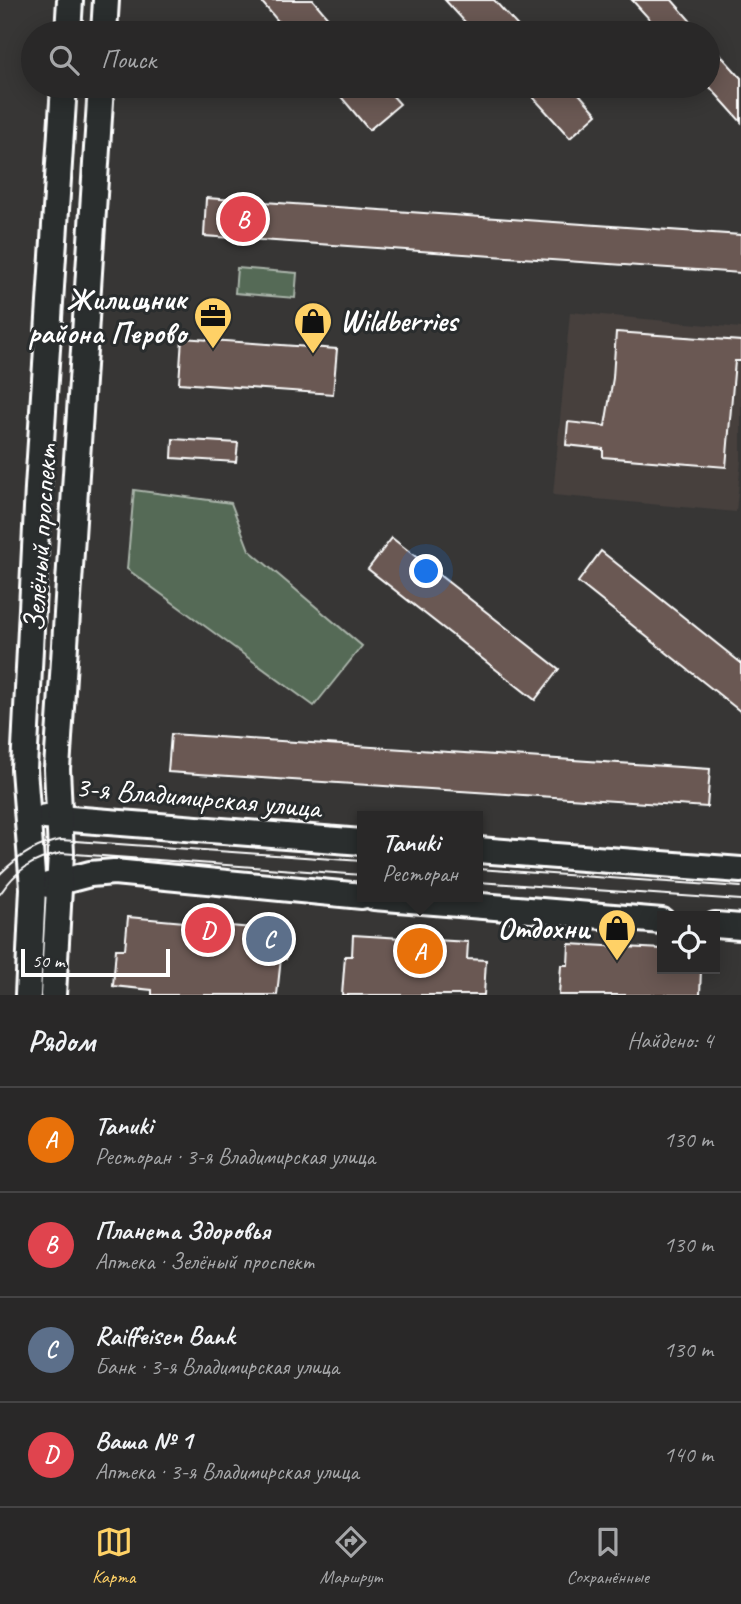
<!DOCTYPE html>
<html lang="ru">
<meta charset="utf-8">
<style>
body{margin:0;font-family:Caveat,sans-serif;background:#353434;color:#f1f3f6}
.controls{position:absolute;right:21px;bottom:21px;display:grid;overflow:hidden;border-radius:0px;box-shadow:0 4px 18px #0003}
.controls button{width:63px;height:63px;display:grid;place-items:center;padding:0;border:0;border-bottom:2px solid #454445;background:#292828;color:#f1f3f6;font:35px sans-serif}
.scale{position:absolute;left:21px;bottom:18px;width:149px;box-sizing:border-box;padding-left:7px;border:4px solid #fff;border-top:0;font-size:19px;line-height:24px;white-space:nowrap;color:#fff;-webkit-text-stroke:5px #2a2d2e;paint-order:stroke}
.you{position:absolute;left:427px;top:572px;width:24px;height:24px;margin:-18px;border:5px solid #fff;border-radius:50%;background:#1a73e8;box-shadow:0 0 0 10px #1a73e833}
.badge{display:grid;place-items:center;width:46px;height:46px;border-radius:50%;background:#ffd166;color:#fff;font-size:23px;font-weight:700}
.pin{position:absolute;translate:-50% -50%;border:4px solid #fff;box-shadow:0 2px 7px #0006}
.popup{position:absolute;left:357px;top:811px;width:126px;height:91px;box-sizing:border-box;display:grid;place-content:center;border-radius:0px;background:#292828;filter:drop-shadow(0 2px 5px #0005);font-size:23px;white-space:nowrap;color:#a5a6a8}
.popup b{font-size:26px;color:#f1f3f6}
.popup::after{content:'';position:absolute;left:50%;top:100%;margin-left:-14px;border:14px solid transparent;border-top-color:#292828}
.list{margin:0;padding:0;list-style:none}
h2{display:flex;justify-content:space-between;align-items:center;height:91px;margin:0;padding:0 28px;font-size:30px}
h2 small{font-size:23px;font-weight:400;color:#a5a6a8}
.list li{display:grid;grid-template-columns:46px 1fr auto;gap:21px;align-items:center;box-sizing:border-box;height:105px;padding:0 28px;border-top:2px solid #454445}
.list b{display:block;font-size:26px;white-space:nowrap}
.list p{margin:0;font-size:23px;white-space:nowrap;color:#a5a6a8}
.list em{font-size:23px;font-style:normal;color:#a5a6a8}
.icon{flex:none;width:38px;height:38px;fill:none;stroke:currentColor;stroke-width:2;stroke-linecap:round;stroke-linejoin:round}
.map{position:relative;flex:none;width:741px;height:995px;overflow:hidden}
.search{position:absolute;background:#292828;box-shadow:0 4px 18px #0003;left:21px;right:21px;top:21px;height:77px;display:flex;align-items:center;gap:18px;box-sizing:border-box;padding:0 24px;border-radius:38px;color:#a5a6a8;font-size:26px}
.sheet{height:511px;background:#292828}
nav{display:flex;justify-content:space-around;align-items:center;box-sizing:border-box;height:98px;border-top:2px solid #454445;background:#292828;font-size:19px;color:#a5a6a8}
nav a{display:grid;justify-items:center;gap:4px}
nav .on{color:#ffd166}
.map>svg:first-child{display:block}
</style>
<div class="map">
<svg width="741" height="995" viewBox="0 0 741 995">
<rect width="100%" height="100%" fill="#373635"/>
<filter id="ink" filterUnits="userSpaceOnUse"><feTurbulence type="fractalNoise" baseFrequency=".0143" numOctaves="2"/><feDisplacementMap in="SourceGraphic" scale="14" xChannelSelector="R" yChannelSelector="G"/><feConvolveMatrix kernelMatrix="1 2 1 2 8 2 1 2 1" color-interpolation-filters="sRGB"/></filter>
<g filter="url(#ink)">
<path fill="#46403e" d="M570 312 741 328V461L736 512 553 495Z"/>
<g fill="#546a56" stroke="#aab4aa" stroke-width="2">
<path d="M237 268 297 273 295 298 235 293Z"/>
<path d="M134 490 231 503 249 550 362 646 314 706 127 569Z"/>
</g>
<g fill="#6a5852" stroke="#fff" stroke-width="2">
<path d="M260 0H313L341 33H288Z"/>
<path d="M445 0H494L524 33H475Z"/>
<path d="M632 0H672L701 33H662Z"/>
<path d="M708 41 741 78V122L708 85Z"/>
<path d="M332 86H384L400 104 369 130Z"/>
<path d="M523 86H572L597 114 570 138Z"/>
<path d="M206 198 741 235V273L204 236Z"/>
<path d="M616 332 741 341V361H735L726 467 603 457V449L566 445 568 422 605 426 613 378Z"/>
<path d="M182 338 337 349 333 394 179 383Z"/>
<path d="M173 439 238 443 236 462 172 458Z"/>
<path d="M392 538 559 669 535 700 368 569Z"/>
<path d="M601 551 741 663V712L578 582Z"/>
<path d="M171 734 710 769 707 807 168 772Z"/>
<path d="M128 917 288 931 286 959 281 958 277 995H152V990L113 986 116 949H125Z"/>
<path d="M353 935 468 942 467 959 486 960 484 995H342L345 956H352Z"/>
<path d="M569 944 662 949V969H701L700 995H559L561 965H568Z"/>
</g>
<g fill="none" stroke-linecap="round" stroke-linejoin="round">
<defs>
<g id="secondary">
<path d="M68 33 70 0"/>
<path d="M104 33 106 0"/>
<path d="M45 817 362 842"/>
<path d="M478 850 741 870"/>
<path d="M48 885 90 874 114 872 362 896"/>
<path d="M374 897 662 921"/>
<path d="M715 925 741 927"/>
<path d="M28 995 33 888 24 769 38 488 64 86"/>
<path d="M53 995 61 853 57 769 101 86"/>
</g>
</defs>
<use href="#secondary" stroke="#fff" stroke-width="30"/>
<use href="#secondary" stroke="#2a2d2e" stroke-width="24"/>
<g stroke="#fff" stroke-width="2">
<path d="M478 869 741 887"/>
<path d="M0 874C17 857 37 844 61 840L362 861"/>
<path d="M478 882 741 900"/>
<path d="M0 894C17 869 32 860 61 853L362 875"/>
</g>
</g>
</g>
<defs>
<symbol id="office-pin" viewBox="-11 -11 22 30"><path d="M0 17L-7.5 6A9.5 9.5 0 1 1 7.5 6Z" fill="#ffd166" stroke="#2a2d2e"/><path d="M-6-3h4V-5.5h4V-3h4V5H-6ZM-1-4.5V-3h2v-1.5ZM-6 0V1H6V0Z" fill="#111"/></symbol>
<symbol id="shop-pin" viewBox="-11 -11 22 30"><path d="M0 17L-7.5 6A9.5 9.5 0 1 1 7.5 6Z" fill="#ffd166" stroke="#2a2d2e"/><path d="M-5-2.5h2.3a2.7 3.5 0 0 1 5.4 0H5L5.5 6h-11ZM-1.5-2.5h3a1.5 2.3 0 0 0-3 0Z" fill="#111"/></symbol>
</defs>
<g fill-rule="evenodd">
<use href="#office-pin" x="191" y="294" width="44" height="60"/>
<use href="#shop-pin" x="291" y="299" width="44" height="60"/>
<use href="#shop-pin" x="595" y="906" width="44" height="60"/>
</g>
<g text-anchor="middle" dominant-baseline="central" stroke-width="6" stroke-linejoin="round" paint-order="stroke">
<g font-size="30" font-weight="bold" fill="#fff" stroke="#2a2d2e" text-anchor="end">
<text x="186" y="299">Жилищник<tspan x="186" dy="34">района Перово</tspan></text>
<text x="340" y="321" text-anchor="start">Wildberries</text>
<text x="590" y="928">Отдохни</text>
</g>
<g font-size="30" fill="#fff" stroke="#2a2d2e">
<text transform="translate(40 538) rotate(-86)">Зелёный проспект</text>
<text transform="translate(198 797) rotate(5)">3-я Владимирская улица</text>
</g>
</g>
</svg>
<div class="controls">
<button><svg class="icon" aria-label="locate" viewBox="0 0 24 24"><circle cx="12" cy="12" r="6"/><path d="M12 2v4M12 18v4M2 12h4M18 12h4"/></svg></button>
</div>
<div class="scale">50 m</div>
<div class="you"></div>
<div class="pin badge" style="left:420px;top:951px;background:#e8710a">A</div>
<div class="popup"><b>Tanuki</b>Ресторан</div>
<div class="pin badge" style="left:243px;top:219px;background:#e0444e">B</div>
<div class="pin badge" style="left:269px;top:939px;background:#5c6f8a">C</div>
<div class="pin badge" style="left:208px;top:930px;background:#e0444e">D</div>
<div class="search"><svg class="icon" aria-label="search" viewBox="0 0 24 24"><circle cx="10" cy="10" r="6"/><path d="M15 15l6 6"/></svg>Поиск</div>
</div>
<section class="sheet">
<h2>Рядом<small>Найдено: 4</small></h2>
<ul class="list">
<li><span class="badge" style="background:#e8710a">A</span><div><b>Tanuki</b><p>Ресторан · 3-я Владимирская улица</p></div><em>130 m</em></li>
<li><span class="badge" style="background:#e0444e">B</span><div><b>Планета Здоровья</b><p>Аптека · Зелёный проспект</p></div><em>130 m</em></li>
<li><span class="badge" style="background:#5c6f8a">C</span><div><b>Raiffeisen Bank</b><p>Банк · 3-я Владимирская улица</p></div><em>130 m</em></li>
<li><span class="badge" style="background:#e0444e">D</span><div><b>Ваша № 1</b><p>Аптека · 3-я Владимирская улица</p></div><em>140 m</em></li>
</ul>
</section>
<nav>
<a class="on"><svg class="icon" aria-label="map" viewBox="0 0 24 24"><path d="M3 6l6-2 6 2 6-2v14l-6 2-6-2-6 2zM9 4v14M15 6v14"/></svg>Карта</a>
<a><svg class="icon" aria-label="directions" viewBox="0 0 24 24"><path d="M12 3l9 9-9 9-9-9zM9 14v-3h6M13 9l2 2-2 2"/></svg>Маршрут</a>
<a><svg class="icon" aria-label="saved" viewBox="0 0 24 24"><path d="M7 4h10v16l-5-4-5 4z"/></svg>Сохранённые</a>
</nav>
